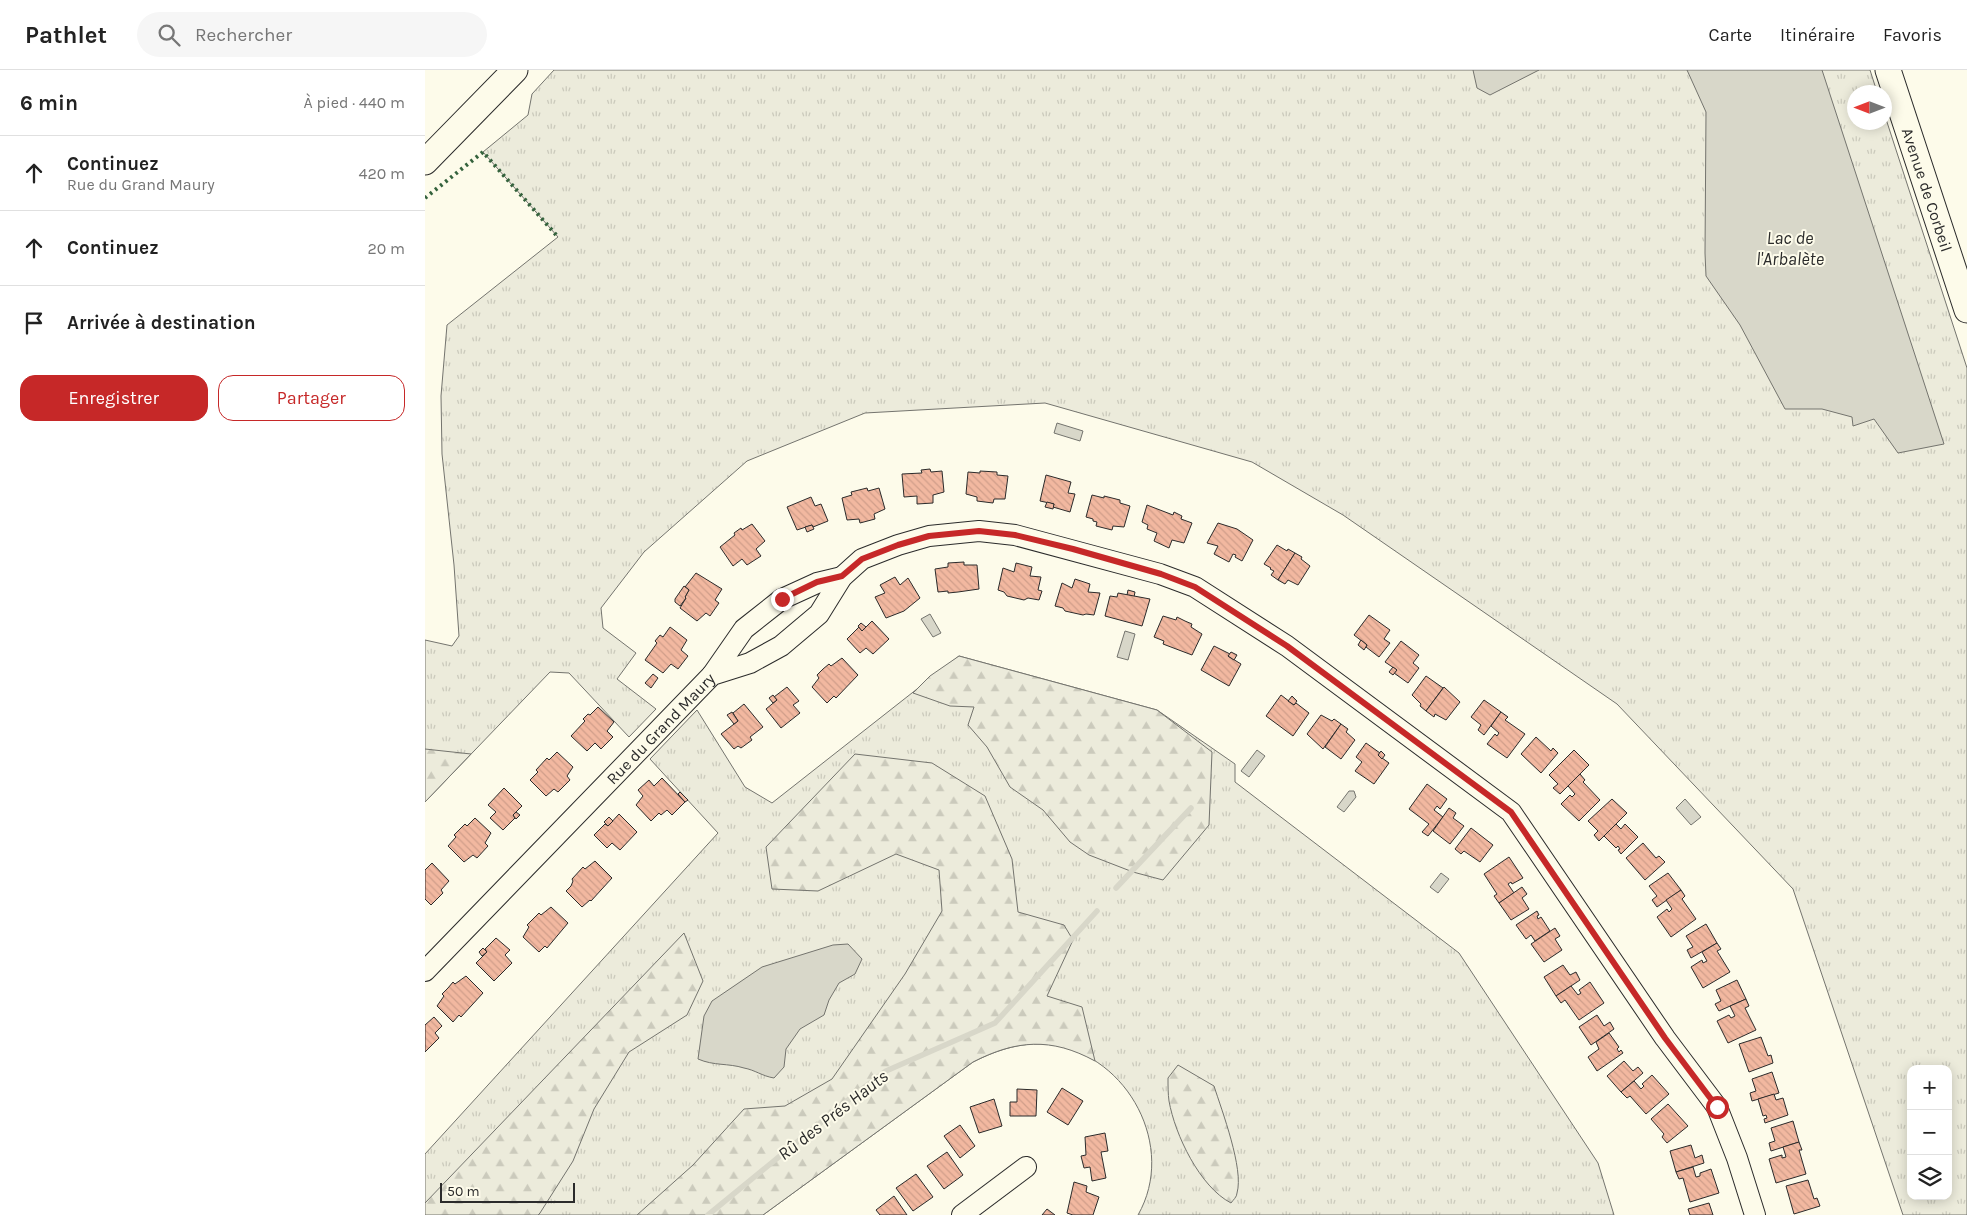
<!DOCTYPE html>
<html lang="fr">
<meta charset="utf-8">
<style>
body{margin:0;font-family:Karla,sans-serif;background:#f6f6f6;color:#222}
.controls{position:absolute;right:15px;bottom:15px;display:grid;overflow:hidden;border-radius:10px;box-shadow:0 2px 12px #0003}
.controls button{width:45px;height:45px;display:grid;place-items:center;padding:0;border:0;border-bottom:1px solid #e0e0e0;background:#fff;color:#222;font:25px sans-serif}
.compass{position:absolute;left:1422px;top:15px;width:45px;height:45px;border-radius:50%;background:#fff;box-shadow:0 2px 12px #0003;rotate:270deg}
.scale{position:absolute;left:15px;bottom:12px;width:135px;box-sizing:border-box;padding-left:5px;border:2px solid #2b2b2b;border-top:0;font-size:14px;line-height:18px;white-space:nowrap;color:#2b2b2b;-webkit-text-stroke:4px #fdfbea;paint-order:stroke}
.stop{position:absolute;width:15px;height:15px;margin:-11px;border:4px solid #c62828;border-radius:50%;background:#fff}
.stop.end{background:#c62828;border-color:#fff;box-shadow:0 1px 5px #0008}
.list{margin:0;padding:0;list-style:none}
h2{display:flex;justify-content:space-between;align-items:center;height:65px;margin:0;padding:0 20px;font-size:21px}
h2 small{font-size:16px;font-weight:400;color:#767676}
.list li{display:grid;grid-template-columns:32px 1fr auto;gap:15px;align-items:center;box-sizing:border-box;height:75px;padding:0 20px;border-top:1px solid #e0e0e0}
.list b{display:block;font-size:19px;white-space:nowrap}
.list p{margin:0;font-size:16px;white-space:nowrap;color:#767676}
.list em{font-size:16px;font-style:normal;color:#767676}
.actions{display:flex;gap:10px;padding:15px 20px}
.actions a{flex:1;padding:11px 0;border:1px solid #c62828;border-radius:15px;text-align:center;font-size:18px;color:#c62828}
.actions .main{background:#c62828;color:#fff}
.icon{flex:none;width:28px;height:28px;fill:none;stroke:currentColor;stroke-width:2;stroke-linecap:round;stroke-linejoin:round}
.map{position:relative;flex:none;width:1542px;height:1145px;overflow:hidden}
header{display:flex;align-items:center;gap:30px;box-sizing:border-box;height:70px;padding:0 25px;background:#fff;border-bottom:1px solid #e0e0e0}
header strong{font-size:24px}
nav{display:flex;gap:28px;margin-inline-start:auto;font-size:18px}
.search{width:350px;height:45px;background:#f6f6f6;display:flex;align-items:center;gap:12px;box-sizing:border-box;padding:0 18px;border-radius:28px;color:#767676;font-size:19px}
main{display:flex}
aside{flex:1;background:#fff}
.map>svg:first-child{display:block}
</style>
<header>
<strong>Pathlet</strong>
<div class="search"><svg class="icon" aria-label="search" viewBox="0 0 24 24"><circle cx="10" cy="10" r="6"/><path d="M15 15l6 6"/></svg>Rechercher</div>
<nav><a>Carte</a><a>Itinéraire</a><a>Favoris</a></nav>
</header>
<main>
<aside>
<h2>6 min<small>À pied · 440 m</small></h2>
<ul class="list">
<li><svg class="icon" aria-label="ahead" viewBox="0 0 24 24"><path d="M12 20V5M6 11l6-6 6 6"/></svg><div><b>Continuez</b><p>Rue du Grand Maury</p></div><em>420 m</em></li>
<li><svg class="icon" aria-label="ahead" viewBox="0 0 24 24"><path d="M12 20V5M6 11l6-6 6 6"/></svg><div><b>Continuez</b></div><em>20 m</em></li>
<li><svg class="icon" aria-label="arrive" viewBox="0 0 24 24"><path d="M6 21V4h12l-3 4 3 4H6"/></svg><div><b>Arrivée à destination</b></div></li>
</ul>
<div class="actions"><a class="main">Enregistrer</a><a>Partager</a></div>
</aside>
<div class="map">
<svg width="1542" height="1145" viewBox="0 0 1542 1145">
<defs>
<pattern id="grass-tufts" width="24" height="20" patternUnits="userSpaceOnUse" patternTransform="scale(1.25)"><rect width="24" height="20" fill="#ecebdb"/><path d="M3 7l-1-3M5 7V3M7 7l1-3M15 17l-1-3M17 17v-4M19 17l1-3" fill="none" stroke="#cbcabc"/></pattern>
<pattern id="forest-firs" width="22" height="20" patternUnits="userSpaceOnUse" patternTransform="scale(1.25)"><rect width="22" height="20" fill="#ecebdb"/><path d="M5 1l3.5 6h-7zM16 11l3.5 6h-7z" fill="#cbcabc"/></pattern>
<pattern id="building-back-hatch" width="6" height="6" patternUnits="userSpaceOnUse" patternTransform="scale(1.25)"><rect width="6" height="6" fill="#f2b8a0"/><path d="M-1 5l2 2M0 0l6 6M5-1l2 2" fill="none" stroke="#d09e8a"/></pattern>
</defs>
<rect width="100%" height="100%" fill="#fdfbea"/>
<g fill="url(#grass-tufts)" stroke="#74746e" fill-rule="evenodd">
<path d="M129 0H1445L1452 22H1430V52H1460V46L1542 298V1145H1478L1368 819 1192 634 918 445 827 392 620 333 440 343 322 391 219 482 176 538 178 558 211 583 192 609 231 639 204 667 144 603 125 602 0 732V570L27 576 34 566 29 495 17 384 16 326 22 255 133 167 58 82 103 45 107 24ZM1486 999H1523V1126H1486Z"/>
<path d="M534 586 732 640 810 694V712L1034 883 1173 1093 1189 1145H713C752 1077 703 986 628 975 599 971 574 979 548 992L338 1145H0V1084L293 763 225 689 272 640 320 717 347 733Z"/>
</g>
<g fill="url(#forest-firs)" stroke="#74746e">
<path d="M534 586 732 640 787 682 784 755 738 810 708 802 664 785 645 772 618 740 585 717 562 677 543 655 549 637 525 636 488 623 505 606Z"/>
<path d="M0 679 46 684 0 732Z"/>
<path d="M430 684 507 693 560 726 587 789 593 842 639 855 648 870 622 926 657 937 670 991C626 967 591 970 548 992L338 1145H212L268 1095 319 1039 360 1036 407 1009 480 904 517 841 514 800 471 784 393 821 347 819 341 777Z"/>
<path d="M259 863 278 911 262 945 204 982 169 1039 148 1091 115 1143 113 1145H0V1133Z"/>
<path d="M753 995 789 1016C797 1041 819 1099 812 1123 812 1127 808 1130 806 1133 775 1117 750 1065 744 1031 743 1024 743 1016 743 1008Z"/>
</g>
<g fill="#d8d7c9" stroke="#74746e">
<path d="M1048 0H1114L1065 25 1052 18Z"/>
<path d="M1262 0H1397L1519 374 1473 383 1449 349 1428 356 1427 347 1397 339H1360L1315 255 1281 206 1280 183 1281 42Z"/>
<path d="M632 353 658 361 655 371 629 363Z"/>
<path d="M505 544 516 563 508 567 496 549Z"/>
<path d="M700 561 710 564 703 590 692 587Z"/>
<path d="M832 680 840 686 824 707 816 701Z"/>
<path d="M924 721H929L931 727 919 742 912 737Z"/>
<path d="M1260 729 1276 747 1266 755 1251 738Z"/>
<path d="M1016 803 1024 809 1013 823 1005 817Z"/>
<path d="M423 874 437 889 430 904 414 913 404 930 399 945 375 959 361 979 359 997 349 1008C337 1006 330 1000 319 998 303 993 289 996 273 989L279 946 287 931 337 897 408 875Z"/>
</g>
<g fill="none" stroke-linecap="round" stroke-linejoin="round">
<g stroke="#d8d7c9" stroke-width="5.5">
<path d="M691 818 766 738"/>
<path d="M283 1145 428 1026 461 1001 570 953 672 841"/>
</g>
</g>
<g fill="url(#building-back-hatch)" stroke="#2b2b2b">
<path d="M505 399 506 402 517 401 519 422 508 425V433L492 434V426L479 427 477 404 497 403 496 400Z"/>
<path d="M555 401 572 402V405L583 406 580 429H569L568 433 552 431V427L541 424 543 402 555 403Z"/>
<path d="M621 405 646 412 643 423 650 424 645 442 628 437 629 434 615 431Z"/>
<path d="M442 418 443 421 454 418 460 439 449 444 450 449 435 453 434 449 422 450 417 428 427 425 426 422Z"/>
<path d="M667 425 679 428V426L695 430V433L705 436 699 457 688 456 687 460 671 456 672 452 668 451V449L661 447Z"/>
<path d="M386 427 390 436 396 434 403 451 388 457 387 455 372 460 362 437Z"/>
<path d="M622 432 629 434 628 439 620 437Z"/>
<path d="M722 435 748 445 749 442 757 446 756 449 767 453 759 473 747 470 744 478 729 471 732 463 722 459 723 455 717 452Z"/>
<path d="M793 453 812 459 828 470 817 491 810 487 811 485 808 484 804 492 789 484 793 476 782 473Z"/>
<path d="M327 454 340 471 331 479 336 486 322 495 317 489 308 496 295 477 310 465 309 463 316 458 317 460Z"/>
<path d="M387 455 389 459 382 462 380 457Z"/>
<path d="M852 475 862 481 863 479 870 483 853 510 846 505 849 501 845 499 846 498 839 494Z"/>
<path d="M870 483 877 487 876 489 885 496 873 515 863 510 860 514 853 510Z"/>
<path d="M539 492V495H552L554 519 533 522 523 523V521L513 522 510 499 523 497V493Z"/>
<path d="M591 493 607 497 605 506 616 507 613 520 617 521 614 530 603 528 599 530 582 526 579 522 573 520 578 498 589 502Z"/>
<path d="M271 503 297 519 290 530 294 533 285 546 281 543 272 551 255 538 261 528 260 527 264 520 260 517Z"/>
<path d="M470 507 475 515 483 508 495 528 479 541 461 548 450 527 460 523 455 515Z"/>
<path d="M650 509 665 514 663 522 675 523 669 545 661 544 658 545 640 541 638 538 630 536 637 513 647 518Z"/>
<path d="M259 516 264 520 260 527 261 528 255 536 250 532V529Z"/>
<path d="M703 520 710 522 709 527 702 525Z"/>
<path d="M693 523 725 529 717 556 680 546 685 526 692 527Z"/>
<path d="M944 545 965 560 959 569 965 573 954 587 941 577 942 575 929 565Z"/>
<path d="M738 546 751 550 752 547 760 551 767 554 766 557 777 564 767 585 738 574 739 571 729 567Z"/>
<path d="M447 551 464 569 448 584 441 578 435 583 422 569 434 557 437 561Z"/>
<path d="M436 553 441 557 437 561 433 556Z"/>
<path d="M245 557 262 570 256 580 263 586 253 599 246 594 238 603 220 590 232 573 230 571 235 565 238 567Z"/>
<path d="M936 570 942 575 939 580 933 575Z"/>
<path d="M976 571 994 585 988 593 994 598 983 613 969 603 972 600 960 592Z"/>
<path d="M789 576 805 584 803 586 816 594 804 616 776 600Z"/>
<path d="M806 582 812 585 809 590 803 586Z"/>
<path d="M417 588 433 605 411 628 409 626 402 633 387 617 394 608 392 605 398 599 404 594 406 596Z"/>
<path d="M968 597 972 600 968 605 964 602Z"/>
<path d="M228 604 233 608 226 618 220 613Z"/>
<path d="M1001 606 1018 618 1001 641 995 636 996 634 987 625Z"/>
<path d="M362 617 374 631 368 635 375 643 356 658 341 639 352 630 349 627Z"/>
<path d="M1019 617 1035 632 1021 650 1010 644 1009 647 1001 641Z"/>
<path d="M348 625 352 630 348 633 344 628Z"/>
<path d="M856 625 869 635 871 633 884 643 868 666 841 646Z"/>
<path d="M867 626 872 631 869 635 863 631Z"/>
<path d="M1059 630 1076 642 1059 665 1053 660 1056 655 1046 647Z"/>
<path d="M319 634 338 657 325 667 327 670 316 678 313 676 309 679 296 664 313 651 308 643Z"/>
<path d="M173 637 189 652 182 661 188 667 176 679 170 673 162 681 146 666 160 651 158 649 163 644 165 645Z"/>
<path d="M307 642 313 651 309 654 302 645Z"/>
<path d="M1076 642 1083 647 1080 650 1100 664 1082 688 1062 674 1070 664 1072 666 1074 663 1066 656Z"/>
<path d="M896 645 907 651 909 649 916 654 898 679 882 664Z"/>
<path d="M916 654 923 659 921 662 930 670 916 689 900 677Z"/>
<path d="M1111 667 1126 681 1128 678 1133 683 1116 703 1096 684Z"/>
<path d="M941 673 955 683 953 685 964 693 949 714 930 701 937 692 931 687Z"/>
<path d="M1149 680 1164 695 1135 724 1128 718 1133 714 1124 705Z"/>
<path d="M956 681 960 685 957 689 953 685Z"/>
<path d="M132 682 148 697 142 706 145 710 133 722 129 719 121 726 105 710 113 702 111 700 122 688 124 690Z"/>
<path d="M1155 704 1160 710 1158 712 1175 730 1154 751 1136 734 1145 725 1147 727 1150 724 1143 716Z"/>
<path d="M237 708 260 732 247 745 242 740 236 745 234 743 226 751 211 735 218 726 213 720 224 710 229 716Z"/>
<path d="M1002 714 1022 729 1015 739 1012 736 1009 740 1018 747 1003 766 997 762 1004 754 984 739Z"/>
<path d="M79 718 97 736 88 745 90 748 78 760 65 748 71 742 63 735Z"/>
<path d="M255 722 263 730 260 732 253 724Z"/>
<path d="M1187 729 1202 743 1174 771 1169 765 1173 761 1163 751Z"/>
<path d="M1024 738 1031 743 1028 748 1039 756 1025 774 1008 761Z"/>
<path d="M91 742 95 745 91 749 88 745Z"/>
<path d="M194 744 212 762 195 780 187 773 182 778 169 765 180 754 183 756Z"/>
<path d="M184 747 188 751 183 756 179 752Z"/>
<path d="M50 748 66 763 60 773 63 776 52 788 48 785 39 792 23 776 31 767 29 765 40 754 42 756Z"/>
<path d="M1191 754 1196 759 1200 754 1213 767 1196 784 1193 780 1195 779 1193 776 1191 778 1179 766Z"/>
<path d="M1046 758 1068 775 1055 792 1039 781 1036 784 1030 779Z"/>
<path d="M1218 773 1231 788 1234 786 1240 792 1220 810 1201 788Z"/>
<path d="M1084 787 1098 808 1087 814 1086 812 1083 814 1089 823 1074 833 1069 826 1072 824 1059 804Z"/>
<path d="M170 791 187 808 166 831 165 830 157 837 141 821 146 816 148 811 147 809 158 797 160 799Z"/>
<path d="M7 793 24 811 16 820 18 823 6 835 0 829V800Z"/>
<path d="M1243 803 1256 820 1232 837 1227 830 1232 826 1224 816Z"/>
<path d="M1097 817 1102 824 1097 828 1104 839 1086 850 1074 833Z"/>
<path d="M1256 820 1260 826 1257 829 1271 849 1246 867 1232 847 1242 839 1244 842 1247 839 1241 830Z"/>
<path d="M126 837 143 853 122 878 120 876 114 882 98 867 104 857 102 855 114 843 116 845Z"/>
<path d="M1112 841 1114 845 1112 846 1113 849 1116 847 1125 861 1110 871 1106 865 1101 869 1091 855Z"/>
<path d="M1281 854 1292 873 1266 888 1262 880 1268 877 1261 866Z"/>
<path d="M1130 858 1135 866 1130 869 1137 880 1119 892 1106 874Z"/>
<path d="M71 868 85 880 80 885 87 893 69 911 51 893 62 882 60 879Z"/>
<path d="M1292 873 1296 879 1292 881 1305 902 1278 918 1266 897 1277 890 1278 893 1282 891 1277 882Z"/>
<path d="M58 878 62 882 57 886 54 882Z"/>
<path d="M1138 895 1145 905 1151 902 1155 910 1131 926 1119 907Z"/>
<path d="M41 906 58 923 36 947 34 945 28 952 12 936 19 926 17 924 23 918 28 912 30 914Z"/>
<path d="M1312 910 1321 929 1294 941 1290 934 1296 931 1291 920Z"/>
<path d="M1165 912 1179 933 1154 950 1140 930 1136 933 1131 926 1146 916 1153 925 1156 923 1154 920Z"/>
<path d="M1321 929 1324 936 1320 938 1331 960 1303 973 1292 951 1304 945 1306 948 1310 946 1305 936Z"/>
<path d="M1172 945 1179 956 1185 952 1189 959 1166 975 1154 957Z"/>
<path d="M9 947 17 956 10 963 14 968 0 982V955Z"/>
<path d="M1184 963 1194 977 1192 979 1194 982 1196 980 1198 983 1172 1001 1163 987 1174 979 1171 972Z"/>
<path d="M1336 967 1343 986 1346 985 1348 993 1324 1002 1314 974Z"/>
<path d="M1199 991 1208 1001 1213 997 1218 1003 1196 1022 1182 1006Z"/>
<path d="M1347 1002 1354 1023 1327 1031 1325 1023 1331 1021 1327 1009Z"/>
<path d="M1227 1005 1244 1024 1221 1044 1205 1026 1202 1028 1196 1022 1209 1011 1216 1019 1219 1016 1217 1014Z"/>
<path d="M637 1018 658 1031 643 1055 622 1042Z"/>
<path d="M592 1019 612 1020 611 1046H585V1032H592Z"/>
<path d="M1349 1024 1351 1030 1358 1028 1363 1045 1340 1053 1339 1049 1342 1048 1341 1045 1338 1046 1333 1029Z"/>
<path d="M569 1029 577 1056 554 1063 545 1037Z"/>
<path d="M1243 1034 1263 1056 1242 1073 1237 1067 1239 1064 1226 1049Z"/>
<path d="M1368 1051 1374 1072 1346 1081 1344 1073 1350 1071 1346 1058Z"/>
<path d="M535 1055 550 1076 535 1088 519 1066Z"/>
<path d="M680 1063 683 1081 676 1082 681 1108 667 1111 665 1097 659 1098 656 1086 661 1085 660 1067Z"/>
<path d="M1374 1072 1377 1080H1374L1381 1104 1351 1113 1344 1089 1357 1085V1088L1361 1087 1358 1077Z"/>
<path d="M1266 1075 1270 1088 1277 1085 1279 1093 1251 1102 1245 1081Z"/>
<path d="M522 1082 538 1105 519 1119 502 1096Z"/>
<path d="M1268 1097 1271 1107 1275 1106V1103L1286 1099 1294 1123 1265 1132 1258 1108 1254 1109 1251 1102Z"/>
<path d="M491 1104 508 1127 488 1141 471 1118Z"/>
<path d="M1383 1110 1389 1129 1392 1128 1395 1136 1369 1144 1361 1116Z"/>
<path d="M649 1112 662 1116 661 1122 674 1127 668 1145H648L642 1143Z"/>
<path d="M469 1126 482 1145H455L451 1140Z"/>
<path d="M1284 1133 1288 1145H1265L1263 1139Z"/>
<path d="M622 1139 630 1145H617Z"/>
</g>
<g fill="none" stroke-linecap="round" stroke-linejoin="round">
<defs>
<g id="minor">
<path d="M287 605 319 559 357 529 392 513 417 507"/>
<path id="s1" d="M0 901 287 605 325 593 356 576 394 544 417 507 437 489 473 475 504 466 554 461 590 465 735 504 770 517 862 576 1086 742 1240 968 1292 1037 1312 1088 1330 1145"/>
<path d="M537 1145 601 1097"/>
</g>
<g id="major">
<path id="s2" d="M1463 0 1542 240"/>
<path d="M0 92 90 0"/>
</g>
</defs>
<use href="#minor" stroke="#2b2b2b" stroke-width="22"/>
<use href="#major" stroke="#2b2b2b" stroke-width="27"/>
<use href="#minor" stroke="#fdfbea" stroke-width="20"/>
<use href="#major" stroke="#fdfbea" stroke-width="25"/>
<path stroke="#34623c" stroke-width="4" stroke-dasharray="2.5 4" stroke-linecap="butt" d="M0 128 58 82 133 167"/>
</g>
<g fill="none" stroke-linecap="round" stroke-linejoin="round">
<path stroke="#c62828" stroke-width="6" d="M357 529 392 512 417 506 437 489 473 475 504 466 554 461 590 465 648 479 736 504 770 517 862 576 1086 742 1240 968 1292 1037"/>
</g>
<g text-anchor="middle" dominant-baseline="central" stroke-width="4" stroke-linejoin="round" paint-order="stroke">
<g font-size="16" fill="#2b2b2b" stroke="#fdfbea">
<text stroke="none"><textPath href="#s2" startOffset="126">Avenue de Corbeil</textPath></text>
<text stroke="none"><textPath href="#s1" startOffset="338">Rue du Grand Maury</textPath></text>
</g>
<g font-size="18" font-style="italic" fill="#2b2b2b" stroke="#fdfbea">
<text x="1365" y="168">Lac de<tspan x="1365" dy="21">l'Arbalète</tspan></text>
<text transform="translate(408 1045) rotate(-38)">Rû des Prés Hauts</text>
</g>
</g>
</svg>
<div class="controls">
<button>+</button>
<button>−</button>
<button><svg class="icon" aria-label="layers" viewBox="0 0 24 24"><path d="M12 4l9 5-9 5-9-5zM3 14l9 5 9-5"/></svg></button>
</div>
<svg class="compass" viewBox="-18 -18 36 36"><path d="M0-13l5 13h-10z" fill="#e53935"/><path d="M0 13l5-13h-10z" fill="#767676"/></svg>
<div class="scale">50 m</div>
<div class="stop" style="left:1292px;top:1037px"></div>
<div class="stop end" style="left:357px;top:529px"></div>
</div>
</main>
